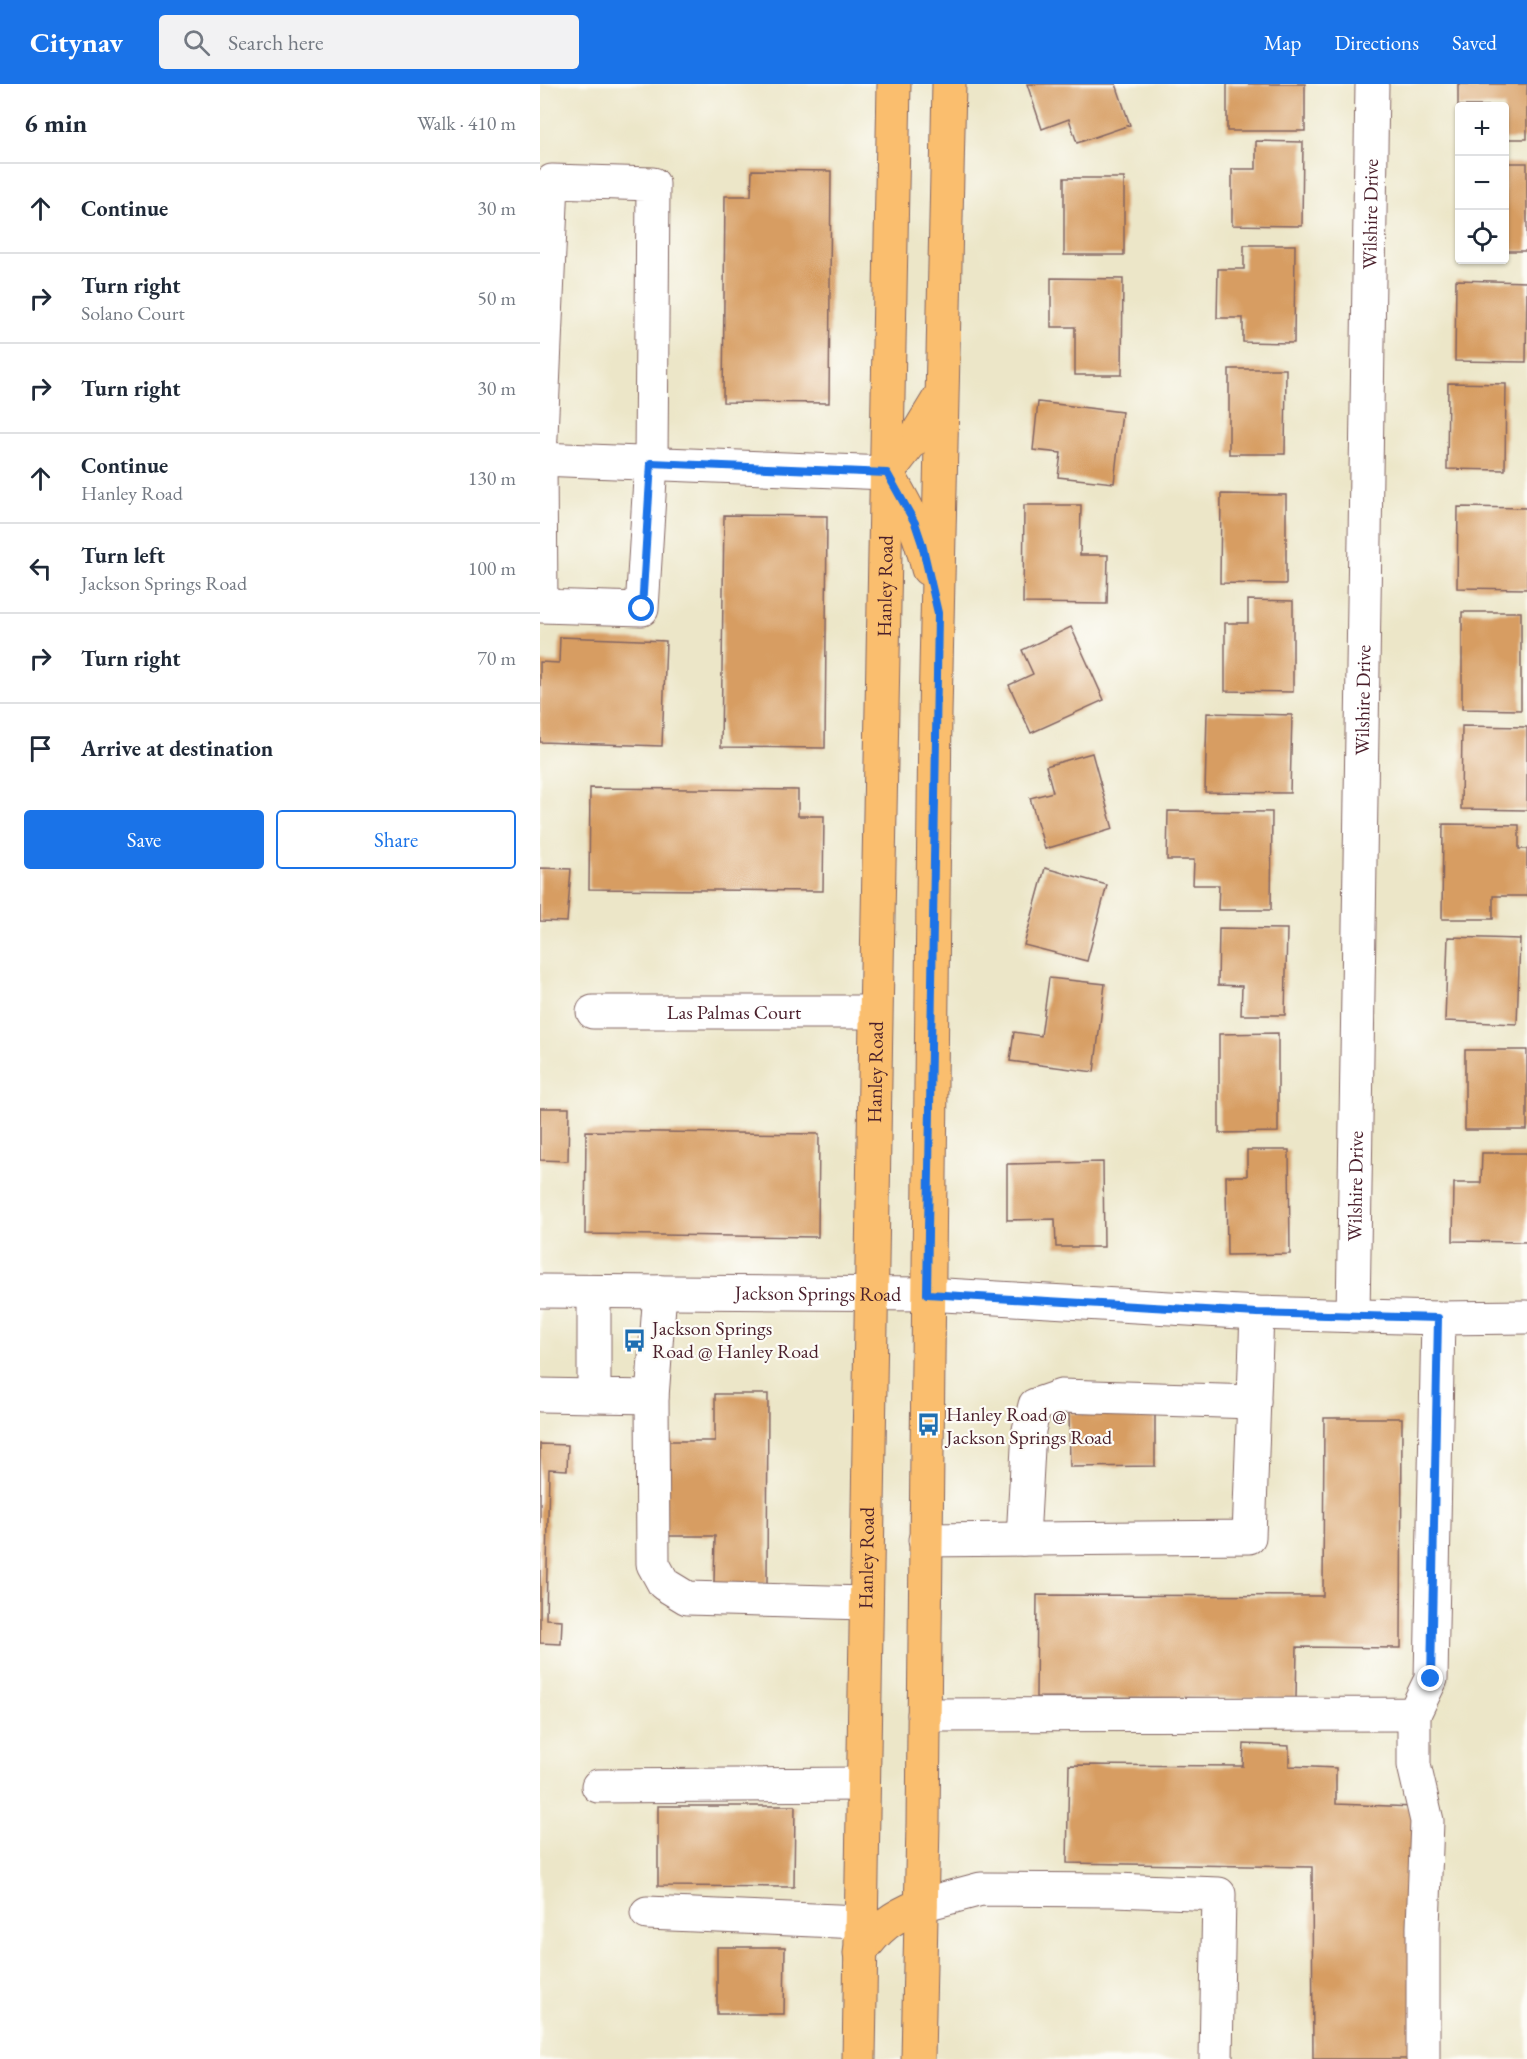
<!DOCTYPE html>
<meta charset="utf-8">
<style>
body{margin:0;font-family:"EB Garamond",serif;background:#f2f2f3;color:#1f2937}
.controls{position:absolute;right:18px;top:18px;display:grid;overflow:hidden;border-radius:6px;box-shadow:0 2px 4px #0004}
.controls button{width:54px;height:54px;display:grid;place-items:center;padding:0;border:0;border-bottom:2px solid #e0e1e3;background:#fff;color:#1f2937;font:30px sans-serif}
.stop{position:absolute;width:18px;height:18px;margin:-14px;border:4px solid #1a73e8;border-radius:50%;background:#fff}
.stop.end{background:#1a73e8;border-color:#fff;box-shadow:0 2px 6px #0008}
.list{margin:0;padding:0;list-style:none}
h2{display:flex;justify-content:space-between;align-items:center;height:78px;margin:0;padding:0 24px;font-size:26px}
h2 small{font-size:20px;font-weight:400;color:#747a83}
.list li{display:grid;grid-template-columns:39px 1fr auto;gap:18px;align-items:center;box-sizing:border-box;height:90px;padding:0 24px;border-top:2px solid #e0e1e3}
.list b{display:block;font-size:22px;white-space:nowrap}
.list p{margin:0;font-size:20px;white-space:nowrap;color:#747a83}
.list em{font-size:20px;font-style:normal;color:#747a83}
.actions{display:flex;gap:12px;padding:18px 24px}
.actions a{flex:1;padding:14px 0;border:2px solid #1a73e8;border-radius:6px;text-align:center;font-size:21px;color:#1a73e8}
.actions .main{background:#1a73e8;color:#fff}
.icon{flex:none;width:33px;height:33px;fill:none;stroke:currentColor;stroke-width:2;stroke-linecap:round;stroke-linejoin:round}
.map{position:relative;flex:none;width:987px;height:1975px;overflow:hidden}
header{display:flex;align-items:center;gap:36px;box-sizing:border-box;height:84px;padding:0 30px;background:#1a73e8;color:#fff}
header strong{font-size:28px}
nav{display:flex;gap:33px;margin-inline-start:auto;font-size:21px}
.search{width:420px;height:54px;background:#f2f2f3;display:flex;align-items:center;gap:15px;box-sizing:border-box;padding:0 21px;border-radius:6px;color:#747a83;font-size:22px}
main{display:flex}
aside{flex:1;background:#fff}
.map>svg:first-child{display:block}
</style>
<header>
<strong>Citynav</strong>
<div class="search"><svg class="icon" aria-label="search" viewBox="0 0 24 24"><circle cx="10" cy="10" r="6"/><path d="M15 15l6 6"/></svg>Search here</div>
<nav><a>Map</a><a>Directions</a><a>Saved</a></nav>
</header>
<main>
<aside>
<h2>6 min<small>Walk · 410 m</small></h2>
<ul class="list">
<li><svg class="icon" aria-label="ahead" viewBox="0 0 24 24"><path d="M12 20V5M6 11l6-6 6 6"/></svg><div><b>Continue</b></div><em>30 m</em></li>
<li><svg class="icon" aria-label="right" viewBox="0 0 24 24"><path d="M7 20v-9h11M14 6l5 5-5 5"/></svg><div><b>Turn right</b><p>Solano Court</p></div><em>50 m</em></li>
<li><svg class="icon" aria-label="right" viewBox="0 0 24 24"><path d="M7 20v-9h11M14 6l5 5-5 5"/></svg><div><b>Turn right</b></div><em>30 m</em></li>
<li><svg class="icon" aria-label="ahead" viewBox="0 0 24 24"><path d="M12 20V5M6 11l6-6 6 6"/></svg><div><b>Continue</b><p>Hanley Road</p></div><em>130 m</em></li>
<li><svg class="icon" aria-label="left" viewBox="0 0 24 24"><path d="M17 20v-9H6M10 6l-5 5 5 5"/></svg><div><b>Turn left</b><p>Jackson Springs Road</p></div><em>100 m</em></li>
<li><svg class="icon" aria-label="right" viewBox="0 0 24 24"><path d="M7 20v-9h11M14 6l5 5-5 5"/></svg><div><b>Turn right</b></div><em>70 m</em></li>
<li><svg class="icon" aria-label="arrive" viewBox="0 0 24 24"><path d="M6 21V4h12l-3 4 3 4H6"/></svg><div><b>Arrive at destination</b></div></li>
</ul>
<div class="actions"><a class="main">Save</a><a>Share</a></div>
</aside>
<div class="map">
<svg width="987" height="1975" viewBox="0 0 987 1975">
<rect width="100%" height="100%" fill="#fdfcf7"/>
<filter id="ink" filterUnits="userSpaceOnUse"><feTurbulence type="fractalNoise" baseFrequency=".0167" numOctaves="2"/><feDisplacementMap in="SourceGraphic" scale="12" xChannelSelector="R" yChannelSelector="G"/><feConvolveMatrix kernelMatrix="1 2 1 2 8 2 1 2 1" color-interpolation-filters="sRGB"/></filter>
<filter id="wash" filterUnits="userSpaceOnUse"><feTurbulence type="fractalNoise" baseFrequency=".008" numOctaves="4" result="noise"/><feDisplacementMap in="SourceGraphic" scale="24" xChannelSelector="R" yChannelSelector="G"/><feGaussianBlur stdDeviation="1.35" result="paint"/><feColorMatrix in="noise" values="0 0 0 0 0 0 0 0 0 0 0 0 0 0 0 0 0 1.4 0 .05"/><feComposite in="paint" operator="in"/></filter>
<g filter="url(#wash)">
<rect width="100%" height="100%" fill="#ece6c8"/>
<g id="blocks">
<g fill="#d79d62">
<path d="M487 0H576L590 41 537 59 529 35 502 45Z"/>
<rect x="687" y="0" width="78" height="47"/>
<path d="M918 0H987V55H964V22H918Z"/>
<path d="M716 57 763 58 762 142 692 141V85H716Z"/>
<rect x="964" y="79" width="23" height="88"/>
<path d="M212 86 291 87 289 319 183 318 185 112H211Z"/>
<rect x="524" y="94" width="60" height="77"/>
<path d="M704 161H755L754 259 703 258V234H677L678 185H704Z"/>
<path d="M511 194 583 195 582 291H535V243H511Z"/>
<path d="M916 196 987 198 986 278 915 277Z"/>
<path d="M689 285H746L745 370H689Z"/>
<path d="M908 299 966 300 965 386 907 385Z"/>
<path d="M498 318 582 328 574 399 518 393 521 369 493 366Z"/>
<path d="M681 410 746 411V500L680 499Z"/>
<path d="M484 421H541L540 471H568L567 520 483 519Z"/>
<path d="M918 423 987 424V505L917 504Z"/>
<path d="M184 431 287 432 285 664 181 663Z"/>
<path d="M708 516 753 517V608L685 607V539H708Z"/>
<path d="M922 528H981V626L922 625Z"/>
<path d="M531 543 564 616 491 649 469 601 493 590 482 566Z"/>
<path d="M20 553 126 557 122 662 0 658V578L19 579Z"/>
<path d="M667 629 752 631 750 709 665 708Z"/>
<path d="M922 642 987 643V726L921 725Z"/>
<path d="M552 669 573 745 505 765 490 714 513 708 506 682Z"/>
<path d="M50 704 258 706V732H284L283 807 49 805Z"/>
<path d="M628 727 732 728 731 826H678L679 801H653L654 776H627Z"/>
<path d="M903 740 979 741V765H987V812H953V835H902Z"/>
<path d="M0 784 31 785 27 838 0 837Z"/>
<path d="M505 784 567 801 547 877 484 861Z"/>
<path d="M679 844 747 845 745 931H701L702 902 678 901Z"/>
<path d="M908 853 980 855 977 940 905 937Z"/>
<path d="M509 894 565 900 554 988 470 977 474 948 501 952Z"/>
<path d="M738 949V1048L679 1049V950Z"/>
<rect x="925" y="966" width="62" height="80"/>
<path d="M0 1024H29L28 1077 0 1076Z"/>
<path d="M46 1047 279 1050 278 1153 45 1150Z"/>
<path d="M707 1066H749L750 1170 687 1171 686 1092H707Z"/>
<path d="M942 1069H987V1158L913 1157 914 1099H941Z"/>
<path d="M563 1078 564 1163H516L515 1135 467 1136V1080Z"/>
<path d="M175 1310H228L227 1500H174L175 1452H122V1357H175Z"/>
<path d="M615 1328V1382L530 1383 529 1329Z"/>
<path d="M784 1334H862L861 1564 757 1563 756 1614 496 1613 497 1511 783 1512Z"/>
<path d="M0 1360 28 1361 27 1386 9 1385 6 1535 22 1536 21 1560 0 1559Z"/>
<path d="M704 1660 749 1662V1682L796 1684V1720L875 1723 874 1975H773L772 1783 527 1779 529 1681 703 1682Z"/>
<path d="M118 1722H255L254 1803 118 1802Z"/>
<path d="M177 1863H245L244 1930H177Z"/>
</g>
</g>
</g>
<g filter="url(#ink)">
<use href="#blocks" fill-opacity="0" stroke="#836562" stroke-width="1.5"/>
<g fill="none" stroke-linecap="round" stroke-linejoin="round">
<defs>
<g id="minor">
<path d="M12 97 113 100 111 379 102 525 1 522 0 375Z"/>
<path d="M0 375 347 389"/>
<path id="s1" d="M53 928H335"/>
<path id="s2" d="M0 1207 387 1210 717 1229 898 1234 987 1233"/>
<path d="M54 1208V1312L112 1313 120 1208"/>
<path id="s3" d="M813 1232 832 0"/>
<path d="M0 1311 54 1312"/>
<path d="M112 1313 113 1480 124 1500 147 1514 325 1519"/>
<path d="M483 1455 489 1346 495 1321 521 1312 714 1318"/>
<path d="M385 1456 709 1453 717 1229"/>
<path d="M874 1630V1681L887 1737 883 1843V1975"/>
<path d="M384 1631 874 1630 891 1595 898 1234"/>
<path d="M58 1702 322 1700"/>
<path d="M381 1821 441 1805 575 1806 679 1810 676 1975"/>
<path d="M107 1829 320 1838"/>
</g>
<g id="major">
<path d="M388 485C379 445 368 424 347 389L376 352 401 311"/>
<path d="M320 1869C338 1843 352 1833 381 1821"/>
<path id="s4" d="M319 1975C326 1317 343 658 354 0"/>
<path d="M378 1975 383 1739 395 630 409 0"/>
</g>
</defs>
<use href="#minor" stroke="#836562" stroke-width="35"/>
<use href="#major" stroke="#836562" stroke-width="35"/>
<use href="#minor" stroke="#fff" stroke-width="33"/>
<use href="#major" stroke="#fabe6e" stroke-width="33"/>
</g>
</g>
<g fill="none" stroke-linecap="round" stroke-linejoin="round" filter="url(#ink)">
<path stroke="#1a73e8" stroke-width="8" d="M102 525 111 379 347 389 375 439 382 460 398 529 387 1210 717 1229 898 1234 891 1595"/>
</g>
<defs>
<symbol id="bus-bare" viewBox="-9 -9 18 18"><path d="M-5-6H5V4H4V6H2V4H-2V6H-4V4H-5ZM-3.5-4V0h7V-4ZM-3.5 1.2v1.5H-2V1.2ZM2 1.2v1.5H3.5V1.2Z" fill="#1f6fb2" stroke="#fdfcf7" stroke-width="2.5" paint-order="stroke"/></symbol>
</defs>
<g fill-rule="evenodd">
<use href="#bus-bare" x="78" y="1240" width="33" height="33"/>
<use href="#bus-bare" x="372" y="1324" width="33" height="33"/>
</g>
<g text-anchor="middle" dominant-baseline="central" stroke-width="4.5" stroke-linejoin="round" paint-order="stroke">
<g font-size="20" fill="#4a1f2b" stroke="#fdfcf7">
<text stroke="none"><textPath href="#s3" startOffset="1102">Wilshire Drive</textPath></text>
<text stroke="none"><textPath href="#s4" startOffset="1473">Hanley Road</textPath></text>
<text stroke="none"><textPath href="#s3" startOffset="616">Wilshire Drive</textPath></text>
<text stroke="none"><textPath href="#s1" startOffset="141">Las Palmas Court</textPath></text>
<text stroke="none"><textPath href="#s4" startOffset="987">Hanley Road</textPath></text>
<text stroke="none"><textPath href="#s3" startOffset="130">Wilshire Drive</textPath></text>
<text stroke="none"><textPath href="#s2" startOffset="278">Jackson Springs Road</textPath></text>
<text stroke="none"><textPath href="#s4" startOffset="501">Hanley Road</textPath></text>
</g>
<g font-size="20" fill="#4a1f2b" stroke="#fdfcf7" text-anchor="start">
<text x="112" y="1244">Jackson Springs<tspan x="112" dy="23">Road @ Hanley Road</tspan></text>
<text x="406" y="1330">Hanley Road @<tspan x="406" dy="23">Jackson Springs Road</tspan></text>
</g>
</g>
</svg>
<div class="controls">
<button>+</button>
<button>−</button>
<button><svg class="icon" aria-label="locate" viewBox="0 0 24 24"><circle cx="12" cy="12" r="6"/><path d="M12 2v4M12 18v4M2 12h4M18 12h4"/></svg></button>
</div>
<div class="stop" style="left:102px;top:525px"></div>
<div class="stop end" style="left:891px;top:1595px"></div>
</div>
</main>
